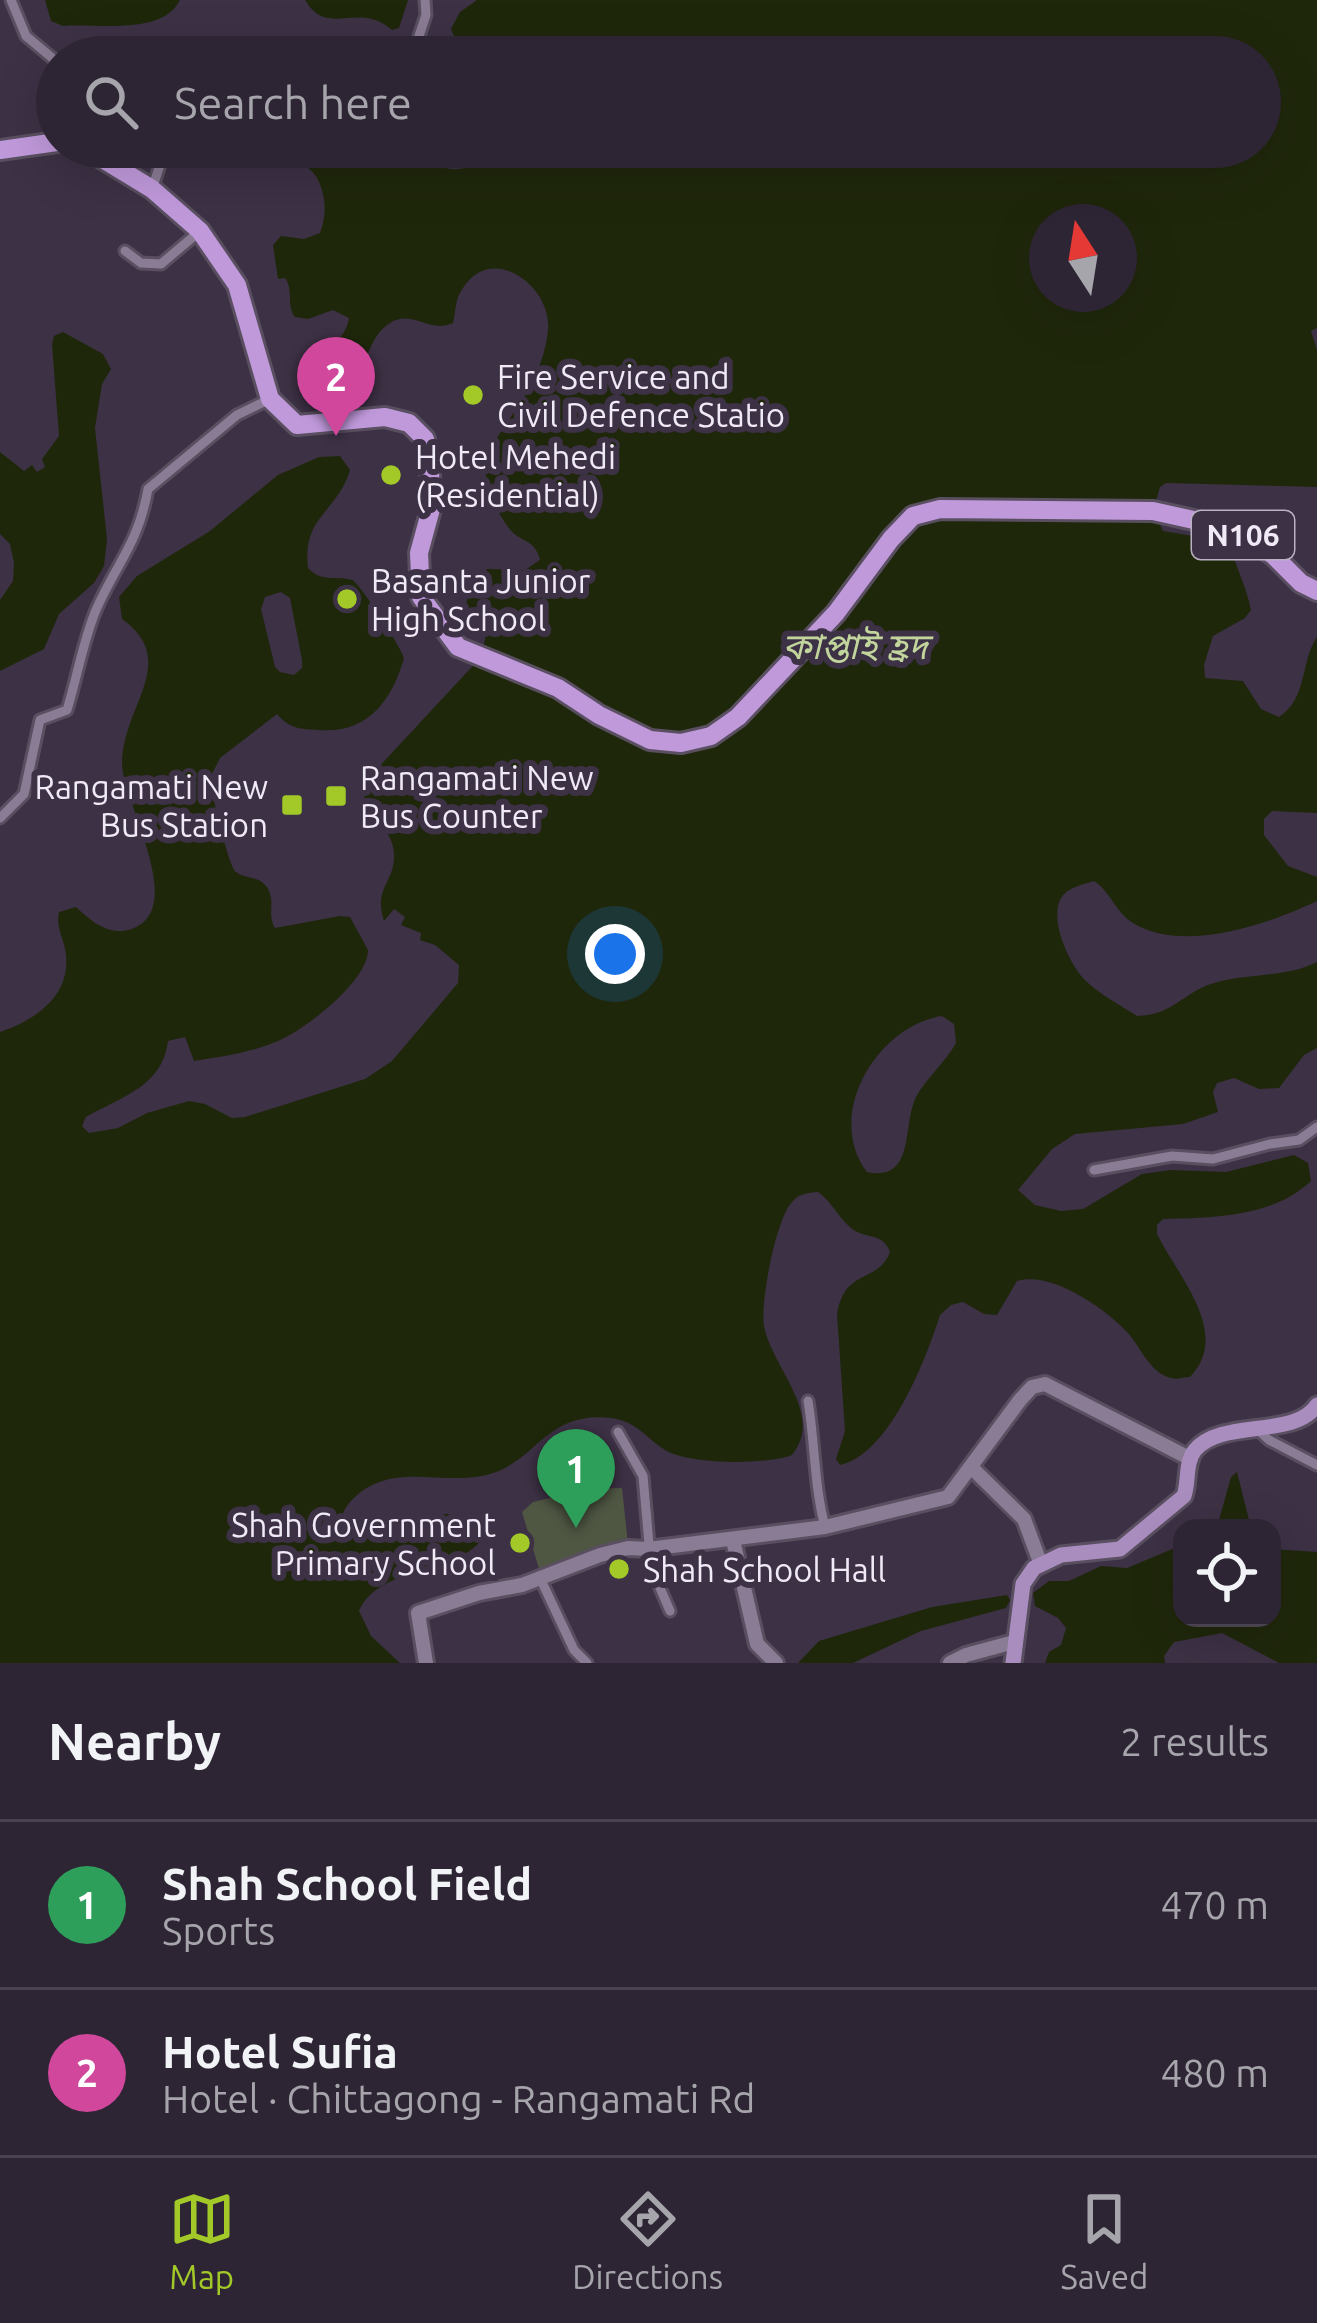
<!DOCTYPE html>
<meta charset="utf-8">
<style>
body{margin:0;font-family:Ubuntu,"Noto Sans Bengali",sans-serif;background:#3a3140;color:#f1f3f6}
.controls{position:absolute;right:36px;bottom:36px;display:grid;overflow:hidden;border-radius:24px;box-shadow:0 12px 48px #0002}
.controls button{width:108px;height:108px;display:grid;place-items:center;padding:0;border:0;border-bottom:3px solid #49424f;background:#2e2534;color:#f1f3f6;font:60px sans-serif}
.compass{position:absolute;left:1029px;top:204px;width:108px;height:108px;border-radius:50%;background:#2e2534;box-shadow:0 12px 48px #0002;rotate:348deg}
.you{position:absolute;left:615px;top:954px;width:42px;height:42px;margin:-30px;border:9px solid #fff;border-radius:50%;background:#1a73e8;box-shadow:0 0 0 18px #1a73e833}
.badge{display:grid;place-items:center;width:78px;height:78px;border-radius:50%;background:#a2c928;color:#fff;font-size:39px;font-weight:700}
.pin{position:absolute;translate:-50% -99px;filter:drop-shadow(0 3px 6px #0008)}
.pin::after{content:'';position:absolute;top:63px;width:42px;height:36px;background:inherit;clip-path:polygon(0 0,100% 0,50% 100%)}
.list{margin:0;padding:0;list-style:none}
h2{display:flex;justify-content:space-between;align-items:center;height:156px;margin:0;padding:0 48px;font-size:51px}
h2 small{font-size:39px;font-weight:400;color:#a7a5ac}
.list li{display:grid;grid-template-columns:78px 1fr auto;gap:36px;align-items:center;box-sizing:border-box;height:168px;padding:0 48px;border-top:3px solid #49424f}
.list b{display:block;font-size:45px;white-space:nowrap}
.list p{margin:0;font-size:39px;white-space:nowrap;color:#a7a5ac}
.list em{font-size:39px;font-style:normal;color:#a7a5ac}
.icon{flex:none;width:66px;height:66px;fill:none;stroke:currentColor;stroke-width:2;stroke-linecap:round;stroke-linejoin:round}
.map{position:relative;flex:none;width:1317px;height:1663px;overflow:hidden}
.search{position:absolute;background:#2e2534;box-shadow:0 12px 48px #0002;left:36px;right:36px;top:36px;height:132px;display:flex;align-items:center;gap:30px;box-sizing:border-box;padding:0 42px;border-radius:66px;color:#a7a5ac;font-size:45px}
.sheet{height:492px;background:#2e2534}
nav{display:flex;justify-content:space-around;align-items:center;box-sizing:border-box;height:168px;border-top:3px solid #49424f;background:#2e2534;font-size:33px;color:#a7a5ac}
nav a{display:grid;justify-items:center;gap:6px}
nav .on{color:#a2c928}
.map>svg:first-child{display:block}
</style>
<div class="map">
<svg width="1317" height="1663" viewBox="0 0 1317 1663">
<rect width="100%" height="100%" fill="#3d3145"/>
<path fill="#4f5642" d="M622 1488 628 1544 540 1572 522 1512 533 1502 578 1491 580 1494 589 1489Z"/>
<g fill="#1f270b" fill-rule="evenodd">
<path d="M45 0H180C162 36 98 23 63 26L51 21Z"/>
<path d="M305 0H408L399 28 392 30C358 0 328 39 305 0Z"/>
<path d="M477 0H1317V328L1311 331 1317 350V487L1166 483 1160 487 1153 511 1163 531 1217 540 1231 549C1237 569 1247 589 1251 610L1245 618 1213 636 1204 665 1205 678 1243 681 1261 709 1279 717C1308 698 1300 662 1317 637V813L1272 811 1264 819V835L1288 866 1317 877V901C1269 924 1182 954 1133 923 1115 912 1111 892 1094 881 1082 885 1068 887 1061 898 1049 919 1068 961 1083 978 1097 993 1120 1005 1137 1016 1174 1015 1183 992 1214 983 1248 973 1285 978 1317 962V1048L1304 1055 1279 1088 1259 1089 1234 1078 1217 1083 1213 1092 1218 1112 1183 1124 1075 1134 1052 1149 1018 1190 1035 1205 1061 1211 1083 1209 1142 1174 1171 1170 1226 1172 1294 1155 1308 1163 1311 1181C1273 1217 1214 1218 1163 1219L1157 1225V1234C1178 1277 1232 1333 1190 1377 1184 1377 1177 1380 1171 1378 1149 1373 1140 1345 1126 1331 1103 1307 1051 1271 1017 1281L997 1315 984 1314 963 1302 951 1305 940 1315C926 1359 890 1454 840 1465L836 1459 845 1431 837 1314C845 1267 878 1284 890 1252 883 1232 866 1240 851 1228 838 1217 832 1202 818 1192 808 1193 800 1193 793 1201 776 1217 760 1303 764 1326 772 1368 825 1414 792 1455 766 1465 690 1465 665 1450 645 1437 636 1421 611 1418 546 1411 538 1460 490 1474 442 1488 390 1458 350 1502 341 1513 339 1522 346 1535 383 1532 458 1492 488 1531 462 1578 381 1562 359 1611L371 1636 400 1663H0V1032C37 1020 74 993 65 949 62 935 56 926 59 912L76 907C92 922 111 938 134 928 187 905 122 802 122 763 122 707 181 661 122 619L119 597 137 576 210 531 278 475 319 457 340 456 350 470C337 513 302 516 308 568 322 583 335 575 352 580 359 582 402 648 404 658 392 701 367 734 319 730 300 729 290 729 277 714L220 758 210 778C211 791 229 868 236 872 247 880 262 875 269 891 275 904 267 915 275 928L340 916 350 917 368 950C368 981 306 1029 278 1041 253 1052 221 1057 194 1061L185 1037 168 1041C163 1086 121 1097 86 1117L82 1126 89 1133 118 1128 147 1113 189 1101 205 1104 232 1118 245 1117 365 1079 392 1061 458 983 459 965 435 945 420 940 421 933 401 925 405 917 394 909 384 921C373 887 395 883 394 855 394 827 362 812 362 785L482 656 486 633 466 608 469 584 487 569 525 570 540 560C535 538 519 543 508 527 494 508 480 476 487 453 512 413 543 380 548 330 552 286 492 242 463 288 455 298 456 311 453 323 429 334 413 309 390 323 358 343 372 396 319 384 309 353 344 349 349 318L333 310 308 319 295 317C286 306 294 290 285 278L278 279 273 245 281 236 304 239 320 233C325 219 326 209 323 194 314 150 270 159 235 147H411C436 175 473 178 495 147H1260V57H471L457 43 451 29 460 12ZM1047 222H1119V294H1047ZM281 592 290 598 302 660V668L294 675 280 672 275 667 261 609 265 597ZM942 1016 954 1024 956 1043C945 1063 927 1077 916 1097 902 1125 916 1182 867 1172 824 1115 877 1026 942 1016Z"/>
<path d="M63 332 103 354 111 369 102 384 95 428 107 539 104 566 94 583 59 614 44 649 0 671V600L13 581 14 563 10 544 0 534V452L24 471 32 465 37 472 45 467 42 459 59 436 52 344 54 336Z"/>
<path d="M1237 1472 1251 1528H1208L1219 1520 1231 1477Z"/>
<path d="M1182 1545V1618H1272V1549L1317 1552V1663H1279L1222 1633 1174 1642 1164 1656 1165 1663H1045L1049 1652 1061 1645 1066 1628 1058 1618 1035 1606 1033 1593 1049 1581H1069L1101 1566 1127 1568Z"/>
<path d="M1007 1595 1010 1600 1006 1608 921 1631 853 1663H798L819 1641 932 1607Z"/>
</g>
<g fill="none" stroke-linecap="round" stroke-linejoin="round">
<defs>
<g id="street">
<path d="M11 0 26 36 57 62"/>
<path d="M204 57C229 39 274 39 299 57"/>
<path d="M412 57 426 15 425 0"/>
<path d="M152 189 166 147"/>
<path d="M125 251 141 263 161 264 200 231"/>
<path d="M0 818 24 794 40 720 67 710C77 678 83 641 96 610 117 562 138 545 148 489L237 415 270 399"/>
<path d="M1094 1170 1172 1156 1213 1159 1270 1144 1299 1140 1317 1127"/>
<path d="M808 1401C815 1443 814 1485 825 1527"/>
<path d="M1256 1428 1269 1440 1317 1465"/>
<path d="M618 1432 643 1476 651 1567 670 1611"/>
<path d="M540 1578 574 1650 587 1663"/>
</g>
<g id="secondary">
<path d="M972 1468 1024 1519 1040 1562"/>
<path d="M733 1540 757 1644 776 1663"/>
<path d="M426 1663 418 1613 479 1593 522 1585 600 1555 628 1548 648 1549 825 1527 948 1497 1020 1400 1032 1387 1045 1384 1191 1459"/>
<path d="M950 1663 966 1655 1014 1642"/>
</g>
<path id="primary" d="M1013 1663 1023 1584 1034 1568 1061 1555 1120 1549 1184 1496C1189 1482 1185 1462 1195 1450 1222 1418 1295 1439 1317 1405"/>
<g id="highway">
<path d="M83 147 152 189 200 231 237 285 270 399 297 425 385 417 409 423 425 439 430 469 431 509 419 553 421 597 458 647 558 688 599 715 650 740 681 743 711 736 738 717 836 613 891 539 913 516 940 509 1153 511 1234 529 1273 555 1301 583 1317 591"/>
<path d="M0 150 57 142"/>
</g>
</defs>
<use href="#street" stroke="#594f60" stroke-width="15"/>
<use href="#secondary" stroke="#594f60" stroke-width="20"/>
<use href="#primary" stroke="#594f60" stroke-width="21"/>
<use href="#highway" stroke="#594f60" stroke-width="24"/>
<use href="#street" stroke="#8a7c94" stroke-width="9"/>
<use href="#secondary" stroke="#8a7c94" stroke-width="14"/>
<use href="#primary" stroke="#aa8dbf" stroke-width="15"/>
<use href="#highway" stroke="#c099db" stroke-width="18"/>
</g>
<g fill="#a2c928" stroke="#3d3145" stroke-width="4.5">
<circle cx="473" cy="395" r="12"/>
<circle cx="391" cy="475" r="12"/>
<circle cx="347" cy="599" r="12"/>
<rect x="324" y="784" width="24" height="24" rx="6"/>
<rect x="280" y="793" width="24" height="24" rx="6"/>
<circle cx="520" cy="1543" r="12"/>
<circle cx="619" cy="1569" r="12"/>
</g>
<g text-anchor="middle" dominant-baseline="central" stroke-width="12" stroke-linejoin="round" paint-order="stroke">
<rect fill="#3d3145" stroke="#bab2c1" stroke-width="3" x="1192" y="511" width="102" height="48" rx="9"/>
<g font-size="30" font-weight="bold" fill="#f0e9f6">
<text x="1243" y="535">N106</text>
</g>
<g font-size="33" fill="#f0e9f6" stroke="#3d3145" text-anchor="start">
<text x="497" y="376">Fire Service and<tspan x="497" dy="38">Civil Defence Statio</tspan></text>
<text x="415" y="456">Hotel Mehedi<tspan x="415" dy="38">(Residential)</tspan></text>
<text x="371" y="580">Basanta Junior<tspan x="371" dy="38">High School</tspan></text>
<text x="360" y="777">Rangamati New<tspan x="360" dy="38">Bus Counter</tspan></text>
<text x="268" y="786" text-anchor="end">Rangamati New<tspan x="268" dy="38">Bus Station</tspan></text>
<text x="496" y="1524" text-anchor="end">Shah Government<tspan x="496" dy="38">Primary School</tspan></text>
<text x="643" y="1569">Shah School Hall</text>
</g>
<g font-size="36" font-style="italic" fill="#c2d59d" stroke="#3d3145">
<text x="855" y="645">কাপ্তাই হ্রদ</text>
</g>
</g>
</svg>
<div class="controls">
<button><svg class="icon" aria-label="locate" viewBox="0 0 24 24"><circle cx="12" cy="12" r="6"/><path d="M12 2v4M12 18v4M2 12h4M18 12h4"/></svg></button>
</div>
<svg class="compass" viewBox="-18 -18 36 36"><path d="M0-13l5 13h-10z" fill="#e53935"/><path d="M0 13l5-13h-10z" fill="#a7a5ac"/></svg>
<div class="you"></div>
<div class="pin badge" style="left:576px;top:1528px;background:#2e9e5b">1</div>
<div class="pin badge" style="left:336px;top:436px;background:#d1479c">2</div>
<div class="search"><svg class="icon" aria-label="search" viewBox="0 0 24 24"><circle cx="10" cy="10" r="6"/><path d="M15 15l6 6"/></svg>Search here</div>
</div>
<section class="sheet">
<h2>Nearby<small>2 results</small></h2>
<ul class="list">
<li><span class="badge" style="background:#2e9e5b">1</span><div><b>Shah School Field</b><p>Sports</p></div><em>470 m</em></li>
<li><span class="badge" style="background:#d1479c">2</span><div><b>Hotel Sufia</b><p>Hotel · Chittagong - Rangamati Rd</p></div><em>480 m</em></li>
</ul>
</section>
<nav>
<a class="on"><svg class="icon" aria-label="map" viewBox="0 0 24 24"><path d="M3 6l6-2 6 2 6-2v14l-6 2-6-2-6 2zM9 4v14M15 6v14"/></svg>Map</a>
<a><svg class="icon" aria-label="directions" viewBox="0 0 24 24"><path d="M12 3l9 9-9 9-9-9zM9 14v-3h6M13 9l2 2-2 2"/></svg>Directions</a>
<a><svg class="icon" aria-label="saved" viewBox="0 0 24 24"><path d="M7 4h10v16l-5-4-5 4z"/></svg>Saved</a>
</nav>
